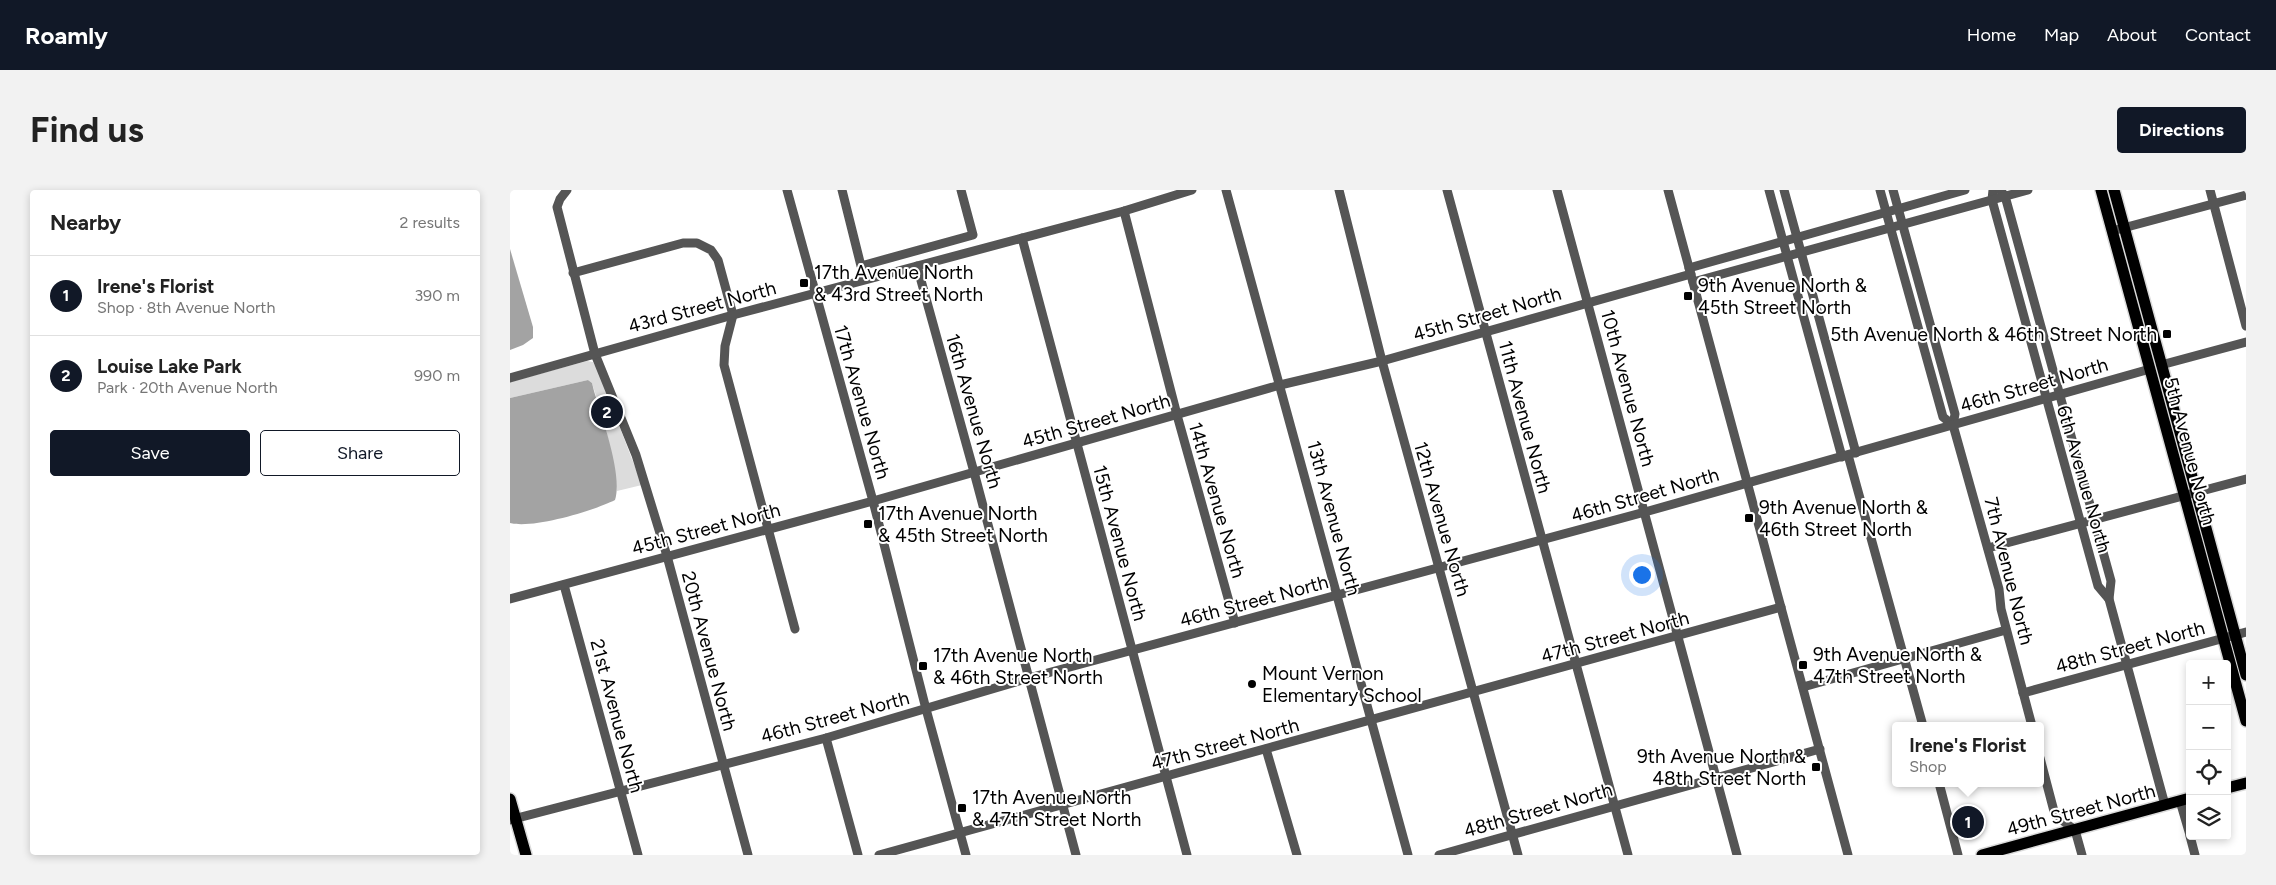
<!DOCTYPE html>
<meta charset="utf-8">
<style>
body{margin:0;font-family:Figtree,sans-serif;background:#f2f2f2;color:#222}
.controls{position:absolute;right:15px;bottom:15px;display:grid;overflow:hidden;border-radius:5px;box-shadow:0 2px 8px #0003}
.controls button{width:45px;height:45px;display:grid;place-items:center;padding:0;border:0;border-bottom:1px solid #e0e0e0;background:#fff;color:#222;font:25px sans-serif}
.you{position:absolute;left:1131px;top:384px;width:18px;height:18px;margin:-12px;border:4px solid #fff;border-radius:50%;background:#1a73e8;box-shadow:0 0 0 8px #1a73e833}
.badge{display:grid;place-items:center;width:32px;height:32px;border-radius:50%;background:#111827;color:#fff;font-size:16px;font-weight:700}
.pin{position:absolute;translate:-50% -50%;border:2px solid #fff;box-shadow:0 1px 5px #0006}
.popup{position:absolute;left:1382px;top:532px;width:152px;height:65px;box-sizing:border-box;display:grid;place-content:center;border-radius:5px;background:#fff;filter:drop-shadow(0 1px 4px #0005);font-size:16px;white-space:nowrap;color:#767676}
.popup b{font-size:19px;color:#222}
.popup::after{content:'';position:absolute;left:50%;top:100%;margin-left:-10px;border:10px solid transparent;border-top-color:#fff}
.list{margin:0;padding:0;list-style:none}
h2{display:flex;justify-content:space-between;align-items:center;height:65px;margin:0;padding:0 20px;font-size:21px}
h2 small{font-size:16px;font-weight:400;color:#767676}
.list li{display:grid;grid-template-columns:32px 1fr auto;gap:15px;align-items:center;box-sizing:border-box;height:80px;padding:0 20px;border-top:1px solid #e0e0e0}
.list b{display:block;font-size:19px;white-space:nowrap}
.list p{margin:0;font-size:16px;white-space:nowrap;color:#767676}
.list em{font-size:16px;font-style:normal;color:#767676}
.actions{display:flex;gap:10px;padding:15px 20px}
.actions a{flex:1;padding:11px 0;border:1px solid #111827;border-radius:5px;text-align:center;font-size:18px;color:#111827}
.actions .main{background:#111827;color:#fff}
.icon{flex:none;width:28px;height:28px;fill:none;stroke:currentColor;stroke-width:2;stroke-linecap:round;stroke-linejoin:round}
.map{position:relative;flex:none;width:1736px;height:665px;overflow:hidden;border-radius:5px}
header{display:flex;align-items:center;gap:30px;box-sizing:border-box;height:70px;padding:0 25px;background:#111827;color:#fff}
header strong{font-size:24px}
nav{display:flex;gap:28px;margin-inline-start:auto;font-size:18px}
.intro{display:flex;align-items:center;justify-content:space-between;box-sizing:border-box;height:120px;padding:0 30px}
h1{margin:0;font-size:35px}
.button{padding:12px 22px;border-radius:5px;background:#111827;color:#fff;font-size:18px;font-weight:700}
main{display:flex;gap:30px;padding:0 30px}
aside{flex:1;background:#fff;border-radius:5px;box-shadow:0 2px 8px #0003}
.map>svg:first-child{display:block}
</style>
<header>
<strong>Roamly</strong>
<nav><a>Home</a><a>Map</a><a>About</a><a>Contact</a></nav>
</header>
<div class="intro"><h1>Find us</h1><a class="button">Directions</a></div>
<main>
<aside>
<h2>Nearby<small>2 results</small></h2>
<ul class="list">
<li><span class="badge">1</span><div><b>Irene's Florist</b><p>Shop · 8th Avenue North</p></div><em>390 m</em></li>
<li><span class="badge">2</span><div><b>Louise Lake Park</b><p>Park · 20th Avenue North</p></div><em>990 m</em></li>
</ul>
<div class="actions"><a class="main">Save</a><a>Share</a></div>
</aside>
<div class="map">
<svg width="1736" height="665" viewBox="0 0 1736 665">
<rect width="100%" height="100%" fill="#fff"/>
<path fill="#dcdcdc" d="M77 171 83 172 88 181 132 295 107 301C104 265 93 228 82 193L78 190 0 208V192Z"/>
<g fill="#a3a3a3">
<path d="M0 59 23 137V148L13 155 0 160Z"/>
<path d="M78 190 82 193 84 201C92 228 113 285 105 310 83 321 23 339 0 333V208Z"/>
</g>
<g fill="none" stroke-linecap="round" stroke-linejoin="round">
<defs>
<g id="major">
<path d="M1591 0 1736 531"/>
<path d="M1604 0 1736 485"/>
<path d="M1717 598 1736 593"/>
<path d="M0 609 16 665"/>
<path d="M1472 665 1680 608"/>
</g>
</defs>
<use href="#major" stroke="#dbdbdb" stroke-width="14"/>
<g stroke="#555" stroke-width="9">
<path d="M57 0 50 9 47 17 85 164 126 265 157 366 238 665"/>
<path d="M277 0 363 311 416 519 456 665"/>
<path d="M332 0 351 76 463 45 451 0"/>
<path d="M716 0 898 665"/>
<path d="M829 0 872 171 1008 665"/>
<path d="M937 0 1118 665"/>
<path d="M1047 0 1227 665"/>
<path d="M1158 0 1338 665"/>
<path d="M1259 0 1332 267"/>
<path d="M1274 0 1346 263"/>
<path d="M1370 0 1433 227 1443 235"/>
<path d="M1383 0 1445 224 1443 235 1489 399 1491 419 1522 536"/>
<path d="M1483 0 1482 10 1588 396 1599 409"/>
<path d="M1490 0 1495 6 1601 391 1599 409 1655 615"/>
<path d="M1700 0 1736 136"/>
<path d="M614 21 667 225 725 433"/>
<path d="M1602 41 1736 5"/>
<path d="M512 48 677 665"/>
<path d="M407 76 464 282 566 665"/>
<path d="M1179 78 1455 0"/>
<path d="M63 83 173 53H187L201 60 208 70 223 125 215 156 214 175 285 439"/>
<path d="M1183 92 1518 0"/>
<path d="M1651 175 1736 152"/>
<path d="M0 188 223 125 614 21 682 0"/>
<path d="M1338 265 1413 536"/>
<path d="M1478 358 1736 289"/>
<path d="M54 395 128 665"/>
<path d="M0 409 363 311 770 195 872 171 1181 84"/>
<path d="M1293 497 1496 440"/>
<path d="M1513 503 1736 442"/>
<path d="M316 548 348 665"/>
<path d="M756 559 787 665"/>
<path d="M1530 568 1545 625 1565 640 1572 665"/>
<path d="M1429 593 1448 665"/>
<path d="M1670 611 1680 645"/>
<path d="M0 630 316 548 519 488 1135 322 1640 179"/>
<path d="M1680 646 1685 665"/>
<path d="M369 665 1271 417"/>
<path d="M929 665 1310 559"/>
</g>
<use href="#major" stroke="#000" stroke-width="11"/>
</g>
<g fill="#000" stroke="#fff" stroke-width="2">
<rect x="289" y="88" width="10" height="10" rx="2.5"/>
<rect x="1173" y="101" width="10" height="10" rx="2.5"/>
<rect x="1652" y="139" width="10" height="10" rx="2.5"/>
<rect x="1234" y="323" width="10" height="10" rx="2.5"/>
<rect x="353" y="329" width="10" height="10" rx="2.5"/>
<rect x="1288" y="470" width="10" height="10" rx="2.5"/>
<rect x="408" y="471" width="10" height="10" rx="2.5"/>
<circle cx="742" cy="494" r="5"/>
<rect x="1301" y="572" width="10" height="10" rx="2.5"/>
<rect x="447" y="613" width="10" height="10" rx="2.5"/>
</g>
<g text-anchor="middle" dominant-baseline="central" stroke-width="4" stroke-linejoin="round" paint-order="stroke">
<g font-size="19" fill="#000" stroke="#fff" text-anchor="start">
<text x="304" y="82">17th Avenue North<tspan x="304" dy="22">&amp; 43rd Street North</tspan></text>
<text x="1188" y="95">9th Avenue North &amp;<tspan x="1188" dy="22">45th Street North</tspan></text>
<text x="1647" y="144" text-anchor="end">5th Avenue North &amp; 46th Street North</text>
<text x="1249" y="317">9th Avenue North &amp;<tspan x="1249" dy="22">46th Street North</tspan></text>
<text x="368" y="323">17th Avenue North<tspan x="368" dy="22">&amp; 45th Street North</tspan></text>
<text x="1303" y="464">9th Avenue North &amp;<tspan x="1303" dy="22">47th Street North</tspan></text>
<text x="423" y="465">17th Avenue North<tspan x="423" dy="22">&amp; 46th Street North</tspan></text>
<text x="752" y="483">Mount Vernon<tspan x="752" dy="22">Elementary School</tspan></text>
<text x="1296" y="566" text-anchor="end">9th Avenue North &amp;<tspan x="1296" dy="22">48th Street North</tspan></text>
<text x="462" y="607">17th Avenue North<tspan x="462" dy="22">&amp; 47th Street North</tspan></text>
</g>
<g font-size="19" fill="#000" stroke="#fff">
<text transform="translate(192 117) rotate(-15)">43rd Street North</text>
<text transform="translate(977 124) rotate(-16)">45th Street North</text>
<text transform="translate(1524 195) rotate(-16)">46th Street North</text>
<text transform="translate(1118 198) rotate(75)">10th Avenue North</text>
<text transform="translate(352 212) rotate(74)">17th Avenue North</text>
<text transform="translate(464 221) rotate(74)">16th Avenue North</text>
<text transform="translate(1015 227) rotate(75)">11th Avenue North</text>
<text transform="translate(586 231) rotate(-16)">45th Street North</text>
<text transform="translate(1680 261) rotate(75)">5th Avenue North</text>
<text transform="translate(1574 289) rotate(74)">6th Avenue North</text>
<text transform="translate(1135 305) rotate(-16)">46th Street North</text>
<text transform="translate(707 310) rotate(74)">14th Avenue North</text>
<text transform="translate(824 328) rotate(75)">13th Avenue North</text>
<text transform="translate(932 329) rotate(74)">12th Avenue North</text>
<text transform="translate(196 339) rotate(-15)">45th Street North</text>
<text transform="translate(610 353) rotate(75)">15th Avenue North</text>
<text transform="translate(1499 381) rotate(76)">7th Avenue North</text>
<text transform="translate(744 411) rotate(-15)">46th Street North</text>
<text transform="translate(1105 447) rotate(-15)">47th Street North</text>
<text transform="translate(1620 457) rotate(-15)">48th Street North</text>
<text transform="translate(199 461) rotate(75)">20th Avenue North</text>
<text transform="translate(107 526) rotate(75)">21st Avenue North</text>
<text transform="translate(325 527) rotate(-15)">46th Street North</text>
<text transform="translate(715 554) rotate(-15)">47th Street North</text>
<text transform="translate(1028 620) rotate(-16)">48th Street North</text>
<text transform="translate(1571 620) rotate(-15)">49th Street North</text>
</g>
</g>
</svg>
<div class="controls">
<button>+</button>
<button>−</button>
<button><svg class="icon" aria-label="locate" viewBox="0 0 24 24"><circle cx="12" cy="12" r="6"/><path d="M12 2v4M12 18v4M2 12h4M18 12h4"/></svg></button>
<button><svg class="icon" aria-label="layers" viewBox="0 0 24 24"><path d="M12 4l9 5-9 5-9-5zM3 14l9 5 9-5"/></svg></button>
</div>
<div class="you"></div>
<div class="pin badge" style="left:1458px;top:632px">1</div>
<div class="popup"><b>Irene's Florist</b>Shop</div>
<div class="pin badge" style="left:97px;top:222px">2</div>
</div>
</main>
